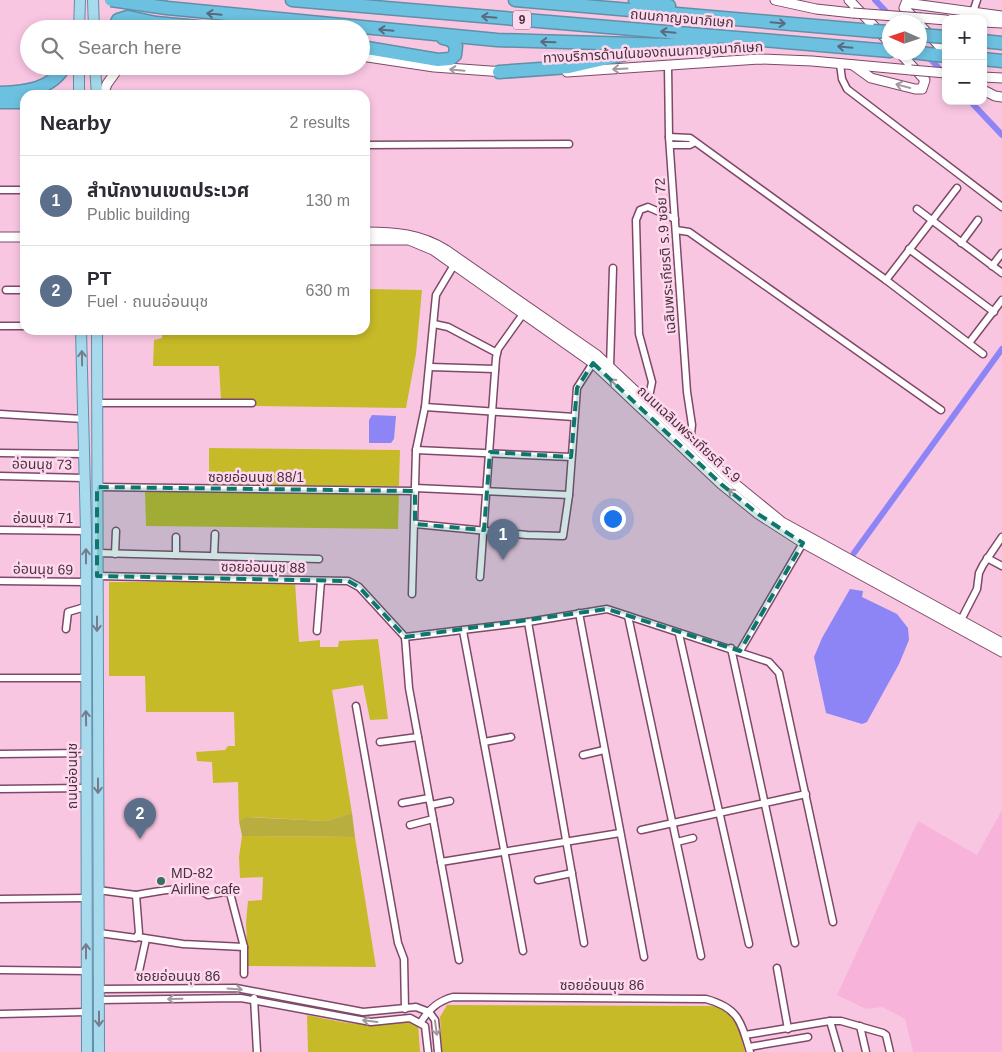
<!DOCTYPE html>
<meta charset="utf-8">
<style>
body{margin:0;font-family:Helvetica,"Noto Sans Thai",sans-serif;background:#f2f2f3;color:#2b2b33}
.controls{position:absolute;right:15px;top:15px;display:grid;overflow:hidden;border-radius:10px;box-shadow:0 2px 8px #0003}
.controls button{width:45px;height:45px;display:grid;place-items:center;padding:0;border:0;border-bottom:1px solid #e1e1e2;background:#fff;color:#2b2b33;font:25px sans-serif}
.compass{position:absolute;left:882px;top:15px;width:45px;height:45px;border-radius:50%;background:#fff;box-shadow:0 2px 8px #0003;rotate:273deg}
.you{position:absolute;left:612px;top:518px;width:18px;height:18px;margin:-12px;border:4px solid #fff;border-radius:50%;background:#1a73e8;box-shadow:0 0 0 8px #1a73e833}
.badge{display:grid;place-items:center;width:32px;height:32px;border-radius:50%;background:#387159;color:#fff;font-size:16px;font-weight:700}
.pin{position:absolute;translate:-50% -41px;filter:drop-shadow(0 1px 2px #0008)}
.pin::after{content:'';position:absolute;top:26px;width:18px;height:15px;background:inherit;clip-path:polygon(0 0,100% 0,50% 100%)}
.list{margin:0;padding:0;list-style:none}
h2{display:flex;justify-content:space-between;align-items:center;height:65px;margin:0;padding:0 20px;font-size:21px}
h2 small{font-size:16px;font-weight:400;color:#7c7c81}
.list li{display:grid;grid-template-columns:32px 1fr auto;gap:15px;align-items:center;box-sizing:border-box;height:90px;padding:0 20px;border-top:1px solid #e1e1e2}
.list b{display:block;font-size:19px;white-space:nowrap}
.list p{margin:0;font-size:16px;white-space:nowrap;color:#7c7c81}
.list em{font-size:16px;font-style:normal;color:#7c7c81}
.icon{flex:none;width:28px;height:28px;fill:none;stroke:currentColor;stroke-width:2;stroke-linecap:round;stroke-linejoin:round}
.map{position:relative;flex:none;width:1002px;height:1052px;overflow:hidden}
.search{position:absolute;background:#fff;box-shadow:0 2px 8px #0003;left:20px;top:20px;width:350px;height:55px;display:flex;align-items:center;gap:12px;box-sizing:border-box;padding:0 18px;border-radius:28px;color:#7c7c81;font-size:19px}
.panel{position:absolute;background:#fff;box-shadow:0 2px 8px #0003;left:20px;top:90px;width:350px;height:245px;border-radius:15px}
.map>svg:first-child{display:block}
</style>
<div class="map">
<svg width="1002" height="1052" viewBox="0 0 1002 1052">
<rect width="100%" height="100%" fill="#f9c6e2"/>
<path fill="#f8b3db" d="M1002 810V1052H913L905 1019 882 1007 866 1009 837 995 918 821 977 855Z"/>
<g fill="#c6ba29">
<path d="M365 289 422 290 416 354 406 408 255 406 254 400H221L219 366H153L154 340 162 338V330H365Z"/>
<path d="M209 448 400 450 399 486 209 485Z"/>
<path d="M145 492 399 494 398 529 146 526Z"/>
<path d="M109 582H295L299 642 320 640V647H338L339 641 378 639 388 719 370 720 363 685 332 690 352 813 327 821 247 817 239 821 238 782 213 783 212 762 197 761 196 752 225 750 228 746H235L234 712H146L145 676H109Z"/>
<path d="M242 836 355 837 376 967 248 966 246 922 248 901 262 900 263 877 240 878 239 857Z"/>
<path d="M447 1005 712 1006 729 1010 738 1024 745 1052H442L440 1017Z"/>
<path d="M307 1015C324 1018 341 1023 358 1024 373 1024 407 1020 418 1023L420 1052H308Z"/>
</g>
<path fill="#b8ae3f" d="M352 813 355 837 242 836 239 821 246 817 327 821Z"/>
<g fill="#8d85f6">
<path d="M372 415 396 416 394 439 391 443H369V420Z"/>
<path d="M850 589 863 591 862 597 897 614 908 628 909 640 899 664 867 722 862 724 826 713 814 657 822 638Z"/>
</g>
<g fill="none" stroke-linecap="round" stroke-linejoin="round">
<g stroke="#8d85f6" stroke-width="6">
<path d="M875 0 896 22"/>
<path d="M927 55 944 74"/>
<path d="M970 101 1002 135"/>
<path d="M854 553 1002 349"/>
</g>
<defs>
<g id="street">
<path d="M973 12 977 0"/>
<path d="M840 64 842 79 847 89 1002 207"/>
<path d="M668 66 669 137 687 392 692 425 690 443"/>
<path d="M669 137 690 138 886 280 983 354"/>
<path d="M365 145 569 144"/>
<path d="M670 145H690L695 142"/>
<path d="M0 190H25"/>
<path d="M917 209 1002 273"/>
<path d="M676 230 689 232 941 410"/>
<path d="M961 243 978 220"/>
<path d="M909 249 994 312"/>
<path d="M992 266 1002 253"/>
<path d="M886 280 957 188"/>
<path d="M6 290H25"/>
<path d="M434 324 448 327 497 353"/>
<path d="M0 326H25"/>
<path d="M969 343 1002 300"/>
<path d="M430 367 495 369"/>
<path d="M610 367 613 268"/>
<path d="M648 402 652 382 639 334 636 220 640 210 648 207 675 219"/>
<path d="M97 403H252"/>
<path d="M425 407 574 417"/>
<path d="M0 414 83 419"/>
<path d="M416 450 571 457"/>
<path d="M0 453 84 454"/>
<path d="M0 476 84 478"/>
<path d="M97 487 415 491"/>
<path d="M415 488 569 495"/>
<path d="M415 524 527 535 563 536 569 495 577 388 593 363"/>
<path d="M0 530 86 531"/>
<path d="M97 553 319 559"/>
<path d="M115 554 116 531"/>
<path d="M176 555V537"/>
<path d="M214 556 215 534"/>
<path d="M987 558 1002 566"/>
<path d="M97 576 348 581 359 587 405 637"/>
<path d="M480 577 496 358 498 349 523 314"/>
<path d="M0 581 86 582"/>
<path d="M412 594 416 450 425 407 436 295 454 265"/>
<path d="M579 613 644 957"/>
<path d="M628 616 701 956"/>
<path d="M961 620 977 589 979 573 983 565 1002 537"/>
<path d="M528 622 584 943"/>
<path d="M66 629 68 612 85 607"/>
<path d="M317 631 321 581"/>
<path d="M463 631 523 951"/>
<path d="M679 634 749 944"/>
<path d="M405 637 528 622 607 609 769 662 779 673 833 922"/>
<path d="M405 637 409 688 459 960"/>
<path d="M731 648 795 943"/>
<path d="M740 651 803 543"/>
<path d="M0 678H85"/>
<path d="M356 706 398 943 404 959 405 1009"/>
<path d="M380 742 418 737"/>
<path d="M484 742 511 737"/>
<path d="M0 754 86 753"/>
<path d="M583 755 604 750"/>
<path d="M0 789 86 788"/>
<path d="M402 803 429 798"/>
<path d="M431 805 450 801"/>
<path d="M410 825 433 819"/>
<path d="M641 830 806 794"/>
<path d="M677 842 693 838"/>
<path d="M441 862 620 833"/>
<path d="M538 880 572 873"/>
<path d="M98 890 136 895 139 933 136 938 99 933"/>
<path d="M136 895C155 892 193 883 208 895L224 892 230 893 244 947V974"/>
<path d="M0 899 86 898"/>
<path d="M138 937 183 944 244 947"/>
<path d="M777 968 788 1029"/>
<path d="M0 970 86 971"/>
<path d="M139 971 146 939"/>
<path d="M99 989 236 988 363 1012 416 1007 429 1012 435 1020 438 1052"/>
<path d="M254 998 257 1052"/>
<path d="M99 1000 241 998 371 1022 410 1018 425 1026 428 1052"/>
<path d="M0 1014 87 1012"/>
<path d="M421 1022C429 1009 438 1001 453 997L706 999C739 1008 741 1022 750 1052"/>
<path d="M860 1026 866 1052"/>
<path d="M745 1035 830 1021"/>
<path d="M749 1047 808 1037"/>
<path d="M839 1052 830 1021H841L883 1033 886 1035 890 1052"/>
</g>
<g id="secondary">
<path d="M775 0 816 9 853 13"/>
<path d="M849 0 890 43"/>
<path d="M922 18 946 20"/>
<path d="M918 22 904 8 906 3 1002 16"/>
<path d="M983 22 1002 23"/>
<path d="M920 25 946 53"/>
<path d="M361 56 434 67 504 72"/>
<path d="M853 65 871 78 915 89H922L925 80 899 52"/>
<path d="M567 72 759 59 812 61 911 70"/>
<path d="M983 77 1002 78"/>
<path d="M983 90 995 96 1002 97"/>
<path d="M103 95 107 84 120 66"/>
<path d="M365 232C395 232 420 234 446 250L597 355 728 478 782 522 1002 643"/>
<path d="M0 237H25"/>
<path d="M365 240H409L433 250 593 363 721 484 758 514 803 543 1002 652"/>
</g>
<g id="primary">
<path d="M93 0 94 29"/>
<path d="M79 29 80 0"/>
<path d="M79 66V95"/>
<path d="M95 66 97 95"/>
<path d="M81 330 86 531 87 1052"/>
<path d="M97 330 99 1052"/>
</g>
<g id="highway">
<path d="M292 0 890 51"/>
<path d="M515 0 873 31"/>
<path d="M635 0 669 6"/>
<path d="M167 8 497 40 667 45 712 42"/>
<path d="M114 29 118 20 128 17 156 23 220 29"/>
<path d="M983 41 1002 43"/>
<path d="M361 47 438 60 450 59 455 55 456 46 451 40 443 38"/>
<path d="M911 52 946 56"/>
<path d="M983 59 1002 61"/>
<path d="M499 72 569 67 647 49"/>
<path d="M0 93C25 92 51 90 65 66"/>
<path d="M0 102H25"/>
</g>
</defs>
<use href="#street" stroke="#7e4969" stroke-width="9"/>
<use href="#secondary" stroke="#7e4969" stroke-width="11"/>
<use href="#primary" stroke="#618fa8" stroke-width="12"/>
<use href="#highway" stroke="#618fa8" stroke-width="15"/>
<use href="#street" stroke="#fff" stroke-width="6"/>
<use href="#secondary" stroke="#fff" stroke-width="9"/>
<use href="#primary" stroke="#a7daec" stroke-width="10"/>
<use href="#highway" stroke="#6dc1e0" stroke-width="12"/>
<defs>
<g id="secondary-bridge">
<path d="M853 13 922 18"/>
<path d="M911 70 946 73"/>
</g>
<g id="highway-bridge">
<path d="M111 0 167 8"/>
<path d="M873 31 890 32"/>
<path d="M920 35 946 37"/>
</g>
</defs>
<use href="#secondary-bridge" stroke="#7e4969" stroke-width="11" stroke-linecap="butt"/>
<use href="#highway-bridge" stroke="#618fa8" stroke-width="15" stroke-linecap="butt"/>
<use href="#secondary-bridge" stroke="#fff" stroke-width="9"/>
<use href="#highway-bridge" stroke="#6dc1e0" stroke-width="12"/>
</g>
<defs><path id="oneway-shaft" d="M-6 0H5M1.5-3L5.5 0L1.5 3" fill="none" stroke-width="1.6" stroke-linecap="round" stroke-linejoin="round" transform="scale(1.25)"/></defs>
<g stroke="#586b7f">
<use href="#oneway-shaft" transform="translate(214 14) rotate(-174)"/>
<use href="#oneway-shaft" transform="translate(489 17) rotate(-175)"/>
<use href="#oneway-shaft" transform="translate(778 23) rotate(5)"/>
<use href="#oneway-shaft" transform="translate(386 30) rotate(-175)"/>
<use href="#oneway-shaft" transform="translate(668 32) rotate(-175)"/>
<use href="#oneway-shaft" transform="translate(548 42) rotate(-178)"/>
<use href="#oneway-shaft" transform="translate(845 47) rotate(-175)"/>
</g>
<g stroke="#a4989f">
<use href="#oneway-shaft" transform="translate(620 69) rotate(177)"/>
<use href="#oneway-shaft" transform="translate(457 70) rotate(-175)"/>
<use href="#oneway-shaft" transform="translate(903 86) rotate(-165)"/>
<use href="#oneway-shaft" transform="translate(615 384) rotate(-136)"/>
<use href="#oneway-shaft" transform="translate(734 494) rotate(-140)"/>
<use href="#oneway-shaft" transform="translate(235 989) rotate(4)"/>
<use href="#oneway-shaft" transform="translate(175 999) rotate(179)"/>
<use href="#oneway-shaft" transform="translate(370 1021) rotate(-173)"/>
<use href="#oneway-shaft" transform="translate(436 1028) rotate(82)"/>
</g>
<g stroke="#747d8d">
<use href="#oneway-shaft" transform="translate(82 358) rotate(-91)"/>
<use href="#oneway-shaft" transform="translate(86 556) rotate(-90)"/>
<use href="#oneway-shaft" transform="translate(97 624) rotate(90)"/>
<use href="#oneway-shaft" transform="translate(86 718) rotate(-91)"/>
<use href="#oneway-shaft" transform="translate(98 786) rotate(90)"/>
<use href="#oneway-shaft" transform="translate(86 951) rotate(-90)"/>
<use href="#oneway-shaft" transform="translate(99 1019) rotate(90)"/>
</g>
<path fill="#0f766e" fill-opacity="0.2" stroke="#0f766e" stroke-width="4" stroke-dasharray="10 6" stroke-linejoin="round" d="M593 363 721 484 758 514 803 543 740 651 607 609 405 637 359 587 348 581 97 576V487L415 491V524L484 530 490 452 571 457 577 388Z"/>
<circle fill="#387159" stroke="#fed8ed" stroke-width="2" cx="161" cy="881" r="5"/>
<g text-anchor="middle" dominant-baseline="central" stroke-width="5" stroke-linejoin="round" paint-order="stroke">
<rect fill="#fed8ed" stroke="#806373" stroke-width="1" x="513" y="10.5" width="18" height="19" rx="4"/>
<g font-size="12" font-weight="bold" fill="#4a313f">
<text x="522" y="20">9</text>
</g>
<g font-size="14" fill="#4a313f" stroke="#fed8ed">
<text transform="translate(682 18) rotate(5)">ถนนกาญจนาภิเษก</text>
<text transform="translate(653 52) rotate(-3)">ทางบริการด้านในของถนนกาญจนาภิเษก</text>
<text transform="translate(665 256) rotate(-94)">เฉลิมพระเกียรติ ร.9 ซอย 72</text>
<text transform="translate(689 434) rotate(43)">ถนนเฉลิมพระเกียรติ ร.9</text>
<text transform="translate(42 464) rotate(1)">อ่อนนุช 73</text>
<text x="256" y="477">ซอยอ่อนนุช 88/1</text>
<text x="43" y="518">อ่อนนุช 71</text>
<text transform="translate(263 567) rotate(1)">ซอยอ่อนนุช 88</text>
<text transform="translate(43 569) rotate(1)">อ่อนนุช 69</text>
<text transform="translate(72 776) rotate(-90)">ถนนอ่อนนุช</text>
<text x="178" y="976">ซอยอ่อนนุช 86</text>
<text x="602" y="985">ซอยอ่อนนุช 86</text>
</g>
<g font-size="14" fill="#4a313f" stroke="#fed8ed" text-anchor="start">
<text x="171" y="873">MD-82<tspan x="171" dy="16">Airline cafe</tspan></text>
</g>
</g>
</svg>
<div class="controls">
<button>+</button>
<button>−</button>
</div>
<svg class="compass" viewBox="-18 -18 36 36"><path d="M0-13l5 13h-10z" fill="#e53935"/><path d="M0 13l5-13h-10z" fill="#7c7c81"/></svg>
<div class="you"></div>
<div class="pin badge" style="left:503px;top:560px;background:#5c6f8a">1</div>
<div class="pin badge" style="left:140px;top:839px;background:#5c6f8a">2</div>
<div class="search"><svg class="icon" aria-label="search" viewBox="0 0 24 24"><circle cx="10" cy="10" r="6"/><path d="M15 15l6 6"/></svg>Search here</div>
<section class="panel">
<h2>Nearby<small>2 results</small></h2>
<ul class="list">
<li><span class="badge" style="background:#5c6f8a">1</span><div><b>สำนักงานเขตประเวศ</b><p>Public building</p></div><em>130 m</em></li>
<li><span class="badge" style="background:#5c6f8a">2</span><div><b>PT</b><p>Fuel · ถนนอ่อนนุช</p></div><em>630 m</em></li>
</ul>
</section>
</div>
